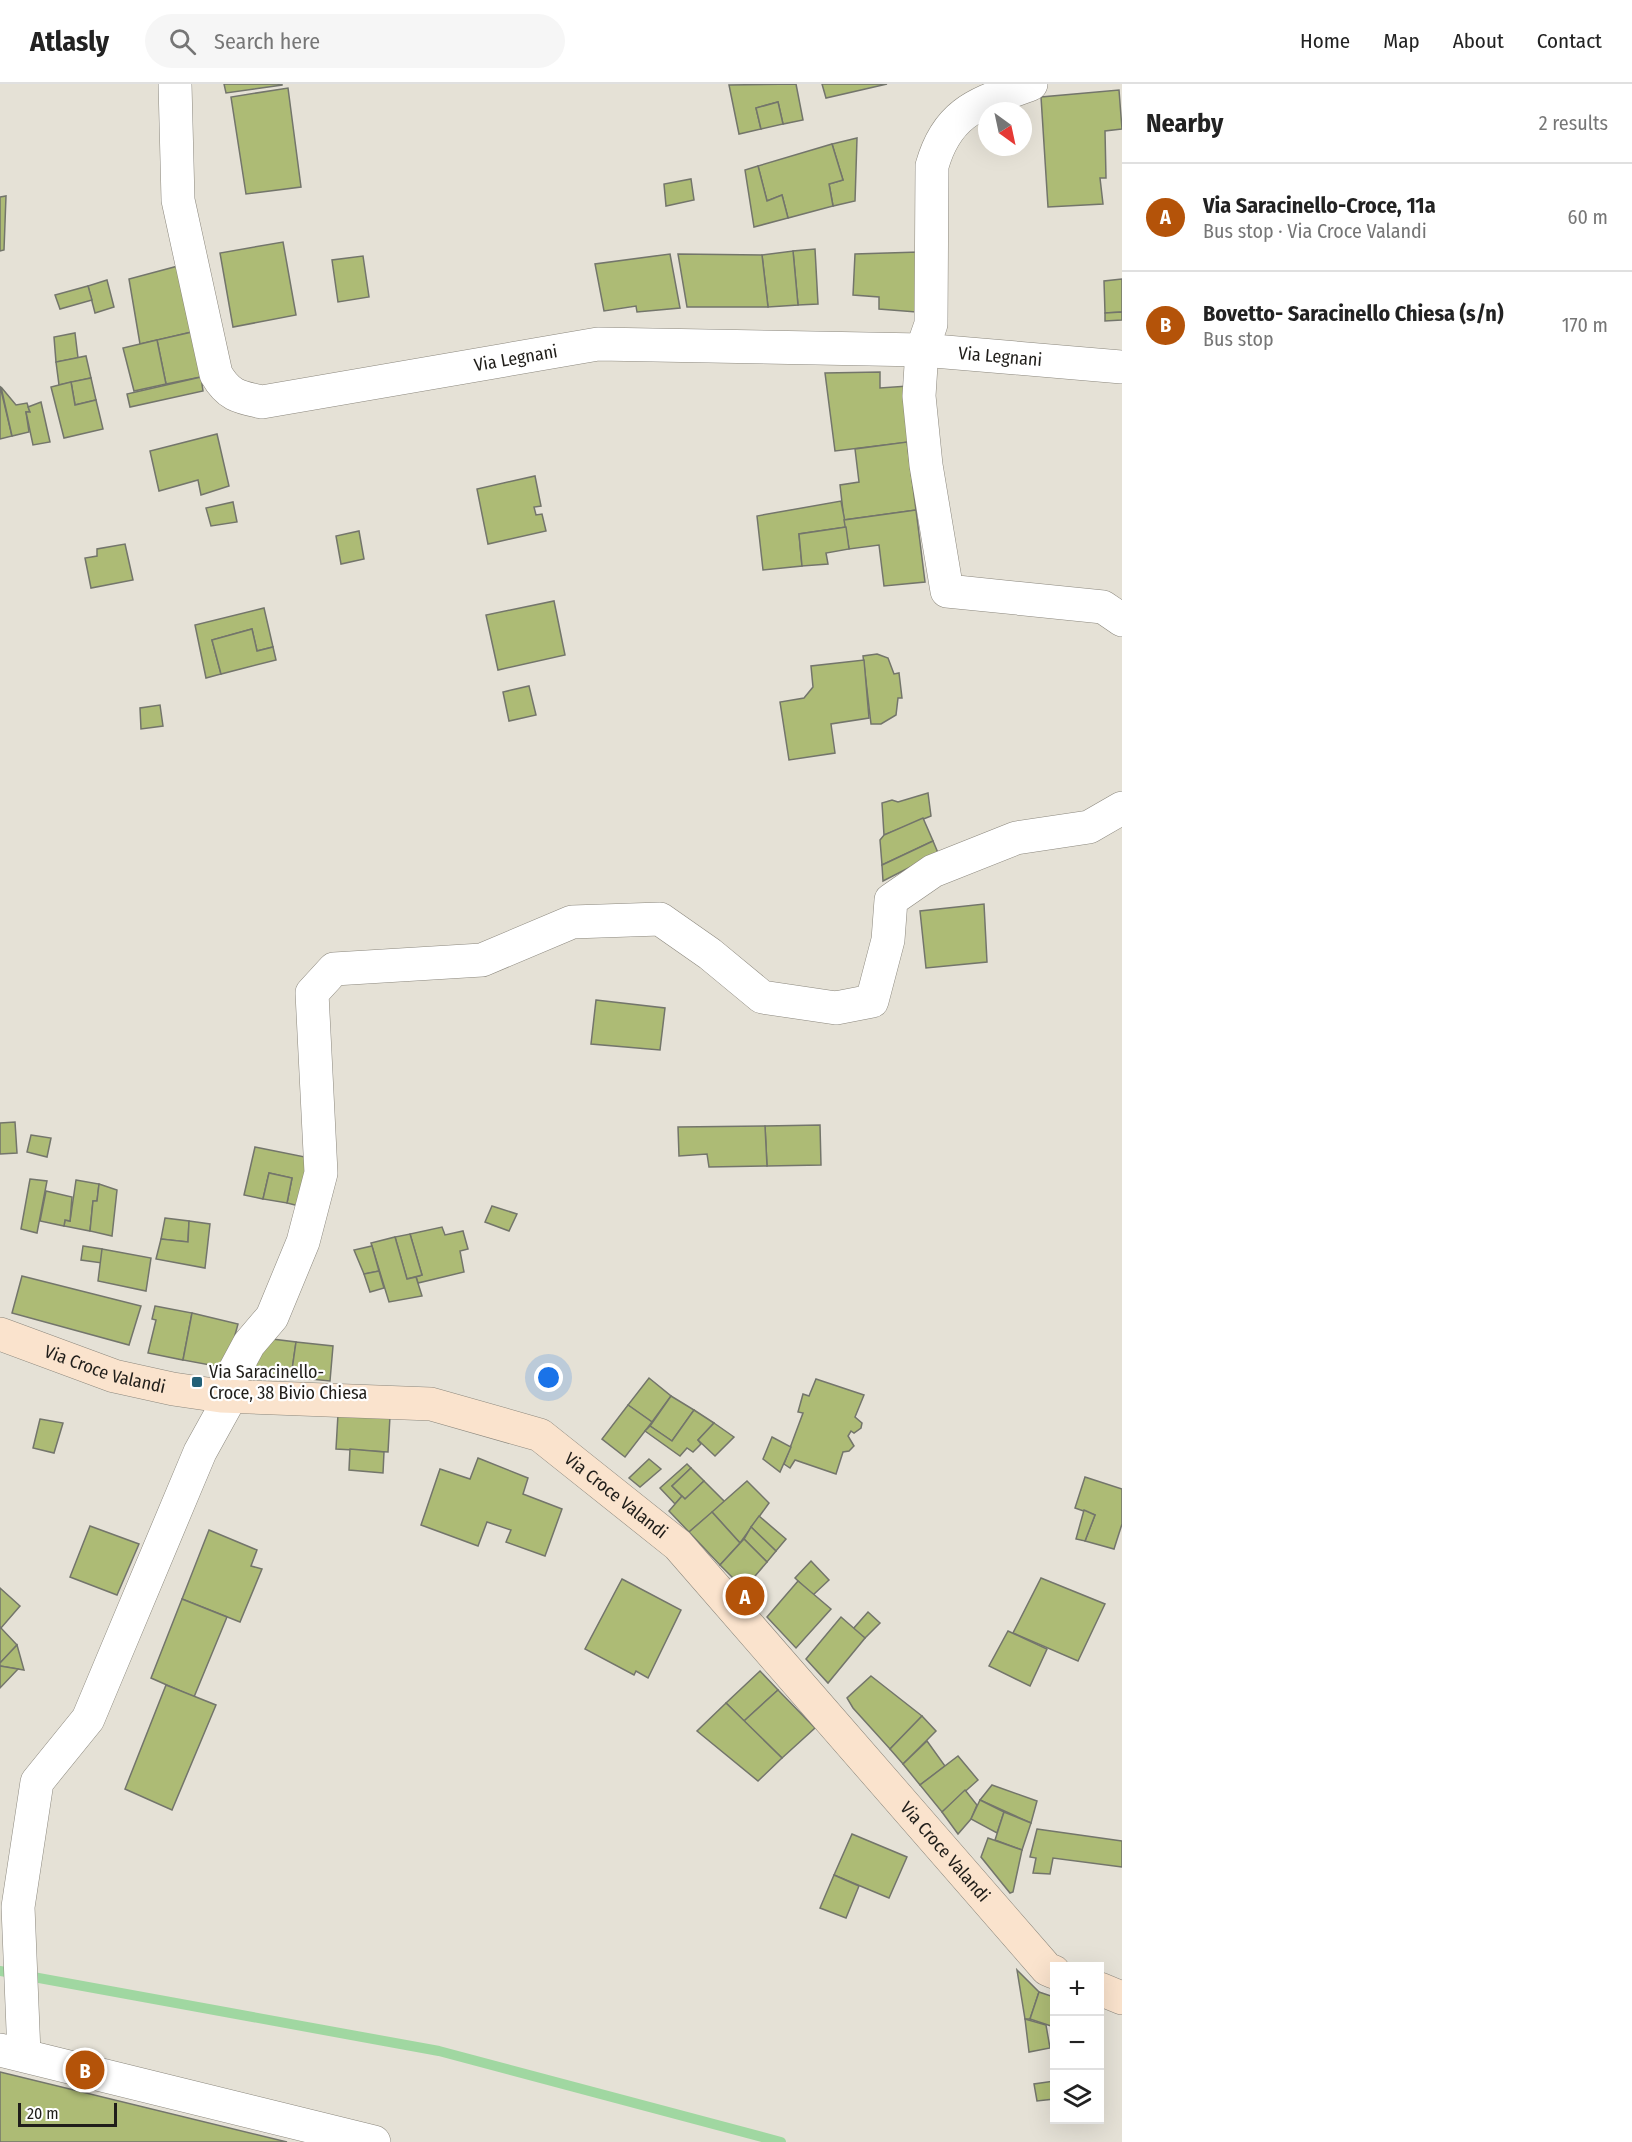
<!DOCTYPE html>
<meta charset="utf-8">
<style>
body{margin:0;font-family:"Fira Sans Condensed",sans-serif;background:#f6f6f6;color:#222}
.controls{position:absolute;right:18px;bottom:18px;display:grid;overflow:hidden;border-radius:0px;box-shadow:0 6px 24px #0002}
.controls button{width:54px;height:54px;display:grid;place-items:center;padding:0;border:0;border-bottom:2px solid #e0e0e0;background:#fff;color:#222;font:30px sans-serif}
.compass{position:absolute;left:978px;top:18px;width:54px;height:54px;border-radius:50%;background:#fff;box-shadow:0 6px 24px #0002;rotate:147deg}
.scale{position:absolute;left:18px;bottom:15px;width:99px;box-sizing:border-box;padding-left:6px;border:3px solid #201e1a;border-top:0;font-size:16px;line-height:21px;white-space:nowrap;color:#201e1a;-webkit-text-stroke:4px #fff;paint-order:stroke}
.you{position:absolute;left:549px;top:1294px;width:21px;height:21px;margin:-15px;border:4px solid #fff;border-radius:50%;background:#1a73e8;box-shadow:0 0 0 9px #1a73e833}
.badge{display:grid;place-items:center;width:39px;height:39px;border-radius:50%;background:#b45309;color:#fff;font-size:20px;font-weight:700}
.pin{position:absolute;translate:-50% -50%;border:3px solid #fff;box-shadow:0 2px 6px #0006}
.list{margin:0;padding:0;list-style:none}
h2{display:flex;justify-content:space-between;align-items:center;height:78px;margin:0;padding:0 24px;font-size:26px}
h2 small{font-size:20px;font-weight:400;color:#767676}
.list li{display:grid;grid-template-columns:39px 1fr auto;gap:18px;align-items:center;box-sizing:border-box;height:108px;padding:0 24px;border-top:2px solid #e0e0e0}
.list b{display:block;font-size:22px;white-space:nowrap}
.list p{margin:0;font-size:20px;white-space:nowrap;color:#767676}
.list em{font-size:20px;font-style:normal;color:#767676}
.icon{flex:none;width:33px;height:33px;fill:none;stroke:currentColor;stroke-width:2;stroke-linecap:round;stroke-linejoin:round}
.map{position:relative;flex:none;width:1122px;height:2058px;overflow:hidden}
header{display:flex;align-items:center;gap:36px;box-sizing:border-box;height:84px;padding:0 30px;background:#fff;border-bottom:2px solid #e0e0e0}
header strong{font-size:28px}
nav{display:flex;gap:33px;margin-inline-start:auto;font-size:21px}
.search{width:420px;height:54px;background:#f6f6f6;display:flex;align-items:center;gap:15px;box-sizing:border-box;padding:0 21px;border-radius:33px;color:#767676;font-size:22px}
main{display:flex}
aside{flex:1;background:#fff}
.map>svg:first-child{display:block}
</style>
<header>
<strong>Atlasly</strong>
<div class="search"><svg class="icon" aria-label="search" viewBox="0 0 24 24"><circle cx="10" cy="10" r="6"/><path d="M15 15l6 6"/></svg>Search here</div>
<nav><a>Home</a><a>Map</a><a>About</a><a>Contact</a></nav>
</header>
<main>
<div class="map">
<svg width="1122" height="2058" viewBox="0 0 1122 2058">
<rect width="100%" height="100%" fill="#e5e1d6"/>
<g fill="none" stroke-linecap="round" stroke-linejoin="round">
<path stroke="#a0d7a1" stroke-width="10" d="M0 1887 439 1967 781 2058"/>
</g>
<g fill="#adbb75" stroke="#73756b" stroke-width="1.5">
<path d="M224 0H282V1L226 9Z"/>
<path d="M796 0 803 36 783 40 778 18 756 24 761 45 739 50 729 1Z"/>
<path d="M822 0H887L826 14Z"/>
<path d="M288 4 301 103 246 110 231 13Z"/>
<path d="M1119 6 1122 45 1105 47 1106 94H1100L1103 120 1048 123 1041 13Z"/>
<path d="M778 18 783 40 761 45 756 24Z"/>
<path d="M857 54 855 117 833 122 829 100 843 96 832 60Z"/>
<path d="M832 60 843 96 829 100 833 122 788 134 782 111 767 117 758 82Z"/>
<path d="M758 82 767 117 782 111 788 134 754 143 745 86Z"/>
<path d="M691 95 694 116 666 122 664 100Z"/>
<path d="M6 112 4 166 0 167V113Z"/>
<path d="M283 158 296 231 233 243 220 169Z"/>
<path d="M815 165 818 220 798 221 793 167Z"/>
<path d="M793 167 798 221 768 223 762 171Z"/>
<path d="M919 168 916 228 879 225V213L853 211 855 170Z"/>
<path d="M670 170 680 224 637 228 636 222 604 227 595 180Z"/>
<path d="M678 170 762 171 768 223H687Z"/>
<path d="M363 172 369 213 338 218 332 176Z"/>
<path d="M178 182 192 248 140 260 129 195Z"/>
<path d="M1122 195V228L1105 229 1104 197Z"/>
<path d="M107 196 114 223 95 229 88 202Z"/>
<path d="M88 202 92 216 60 225 55 211Z"/>
<path d="M1122 228V236L1105 237V229Z"/>
<path d="M192 248 201 293 166 300 157 256Z"/>
<path d="M75 249 78 274 56 278 54 253Z"/>
<path d="M157 256 166 300 134 307 123 264Z"/>
<path d="M86 272 91 294 59 301 56 278Z"/>
<path d="M880 288V304L908 302 918 357 835 367 825 289Z"/>
<path d="M201 293 203 307 130 323 127 310Z"/>
<path d="M91 294 96 316 75 321 71 298Z"/>
<path d="M71 298 75 321 96 316 103 345 64 354 51 303Z"/>
<path d="M0 302 12 352 0 355Z"/>
<path d="M1 303 16 321 27 319 30 328H26L29 348 12 352Z"/>
<path d="M41 318 50 358 33 361 26 328H30L28 323Z"/>
<path d="M217 350 229 402 201 411 198 396 159 407 150 367Z"/>
<path d="M907 358 916 426 844 436 840 401 859 398 855 365Z"/>
<path d="M535 392 541 422 534 423 536 431 542 430 546 447 488 460 477 405Z"/>
<path d="M841 417 846 443 799 450 802 482 763 486 757 432Z"/>
<path d="M233 418 237 438 211 442 206 424Z"/>
<path d="M916 426 925 498 884 502 879 461 849 465 844 436Z"/>
<path d="M846 443 849 465 826 469 828 480 802 482 799 450Z"/>
<path d="M359 447 364 475 341 480 336 452Z"/>
<path d="M125 460 133 496 91 504 85 474 97 472V465Z"/>
<path d="M554 517 565 571 498 586 486 531Z"/>
<path d="M264 524 273 563 257 567 252 545 212 556 221 590 206 594 195 541Z"/>
<path d="M252 545 257 567 273 563 276 576 221 590 212 556Z"/>
<path d="M877 570 888 574 894 590 899 589 902 614H898L896 631 881 640H871L863 572Z"/>
<path d="M864 576 869 634 831 640 835 669 789 676 780 618 804 614 813 603 811 582Z"/>
<path d="M529 602 536 631 509 637 503 608Z"/>
<path d="M160 621 163 642 141 645 140 624Z"/>
<path d="M928 709 931 732 884 751 882 719 892 716 898 718Z"/>
<path d="M923 734 933 757 882 781 880 756 884 751Z"/>
<path d="M933 757 938 769 883 797 882 781Z"/>
<path d="M984 820 987 878 926 884 920 827Z"/>
<path d="M596 916 665 924 660 966 591 960Z"/>
<path d="M15 1038 17 1069 0 1070V1039Z"/>
<path d="M820 1041 821 1081 767 1082 765 1042Z"/>
<path d="M765 1042 767 1082 709 1083 707 1070 679 1072 678 1043Z"/>
<path d="M31 1051 51 1054 47 1073 27 1068Z"/>
<path d="M255 1063 315 1075 307 1124 287 1119 292 1094 269 1089 263 1115 244 1111Z"/>
<path d="M269 1089 292 1094 287 1119 263 1115Z"/>
<path d="M30 1095 47 1097 37 1149 21 1145Z"/>
<path d="M76 1096 99 1100 97 1117H93L90 1147 64 1142 65 1136 70 1137Z"/>
<path d="M99 1100 117 1106 112 1152 90 1147 93 1117H97Z"/>
<path d="M46 1107 72 1113 70 1137 65 1136 64 1142 40 1137Z"/>
<path d="M492 1122 517 1130 509 1147 485 1138Z"/>
<path d="M165 1134 189 1137 188 1158 161 1155Z"/>
<path d="M189 1137 210 1140 205 1184 156 1175 161 1155 188 1158Z"/>
<path d="M442 1143 445 1151 463 1147 468 1165 460 1167 464 1188 418 1199 416 1193 422 1191 410 1150Z"/>
<path d="M410 1150 422 1191 407 1195 395 1153Z"/>
<path d="M395 1153 407 1195 416 1193 422 1212 389 1218 371 1159Z"/>
<path d="M83 1162 102 1165V1179L81 1176Z"/>
<path d="M372 1162 379 1187 364 1190 354 1166Z"/>
<path d="M102 1165 151 1174 146 1207 98 1197Z"/>
<path d="M379 1187 384 1204 370 1208 364 1190Z"/>
<path d="M22 1192 141 1222 129 1261 12 1229Z"/>
<path d="M155 1222 192 1229 183 1276 148 1269 156 1236 152 1235Z"/>
<path d="M192 1229 238 1240 226 1284 183 1276Z"/>
<path d="M264 1254 296 1258 291 1293 247 1287Z"/>
<path d="M296 1258 333 1262 330 1297 291 1293Z"/>
<path d="M649 1294 671 1312 652 1338 628 1321Z"/>
<path d="M816 1295 864 1311 855 1333 862 1339 861 1344 854 1349 851 1347 848 1352 854 1362 849 1367 843 1368 836 1390 795 1376 790 1384 784 1380 803 1329 798 1328 803 1310 809 1312Z"/>
<path d="M671 1312 694 1326 672 1357 650 1342Z"/>
<path d="M628 1321 652 1338 625 1373 602 1355Z"/>
<path d="M694 1326 714 1339 698 1356 701 1360 693 1368 687 1364 680 1372 645 1347 650 1342 672 1357Z"/>
<path d="M338 1330 390 1332 388 1368 336 1365Z"/>
<path d="M40 1335 63 1339 54 1369 33 1364Z"/>
<path d="M714 1339 734 1353 715 1372 698 1356Z"/>
<path d="M772 1353 791 1363 780 1388 763 1375Z"/>
<path d="M350 1365 384 1368 383 1389 349 1386Z"/>
<path d="M478 1374 528 1394 523 1410 562 1425 545 1472 506 1458 511 1446 487 1438 478 1462 421 1441 440 1385 470 1395Z"/>
<path d="M649 1375 661 1385 640 1403 629 1394Z"/>
<path d="M687 1380 691 1384 672 1402 682 1412 675 1420 660 1404Z"/>
<path d="M691 1384 704 1397 685 1415 672 1402Z"/>
<path d="M1085 1393 1122 1405V1440L1114 1465 1085 1457 1095 1431 1075 1424Z"/>
<path d="M704 1397 725 1418 689 1448 669 1427 682 1412 685 1415Z"/>
<path d="M747 1397 769 1419 740 1459 712 1428Z"/>
<path d="M1084 1426 1095 1431 1085 1457 1076 1455Z"/>
<path d="M712 1428 740 1459 720 1481 689 1448Z"/>
<path d="M759 1432 786 1455 776 1467 751 1443Z"/>
<path d="M90 1442 139 1460 117 1511 70 1493Z"/>
<path d="M751 1443 776 1467 767 1478 744 1455Z"/>
<path d="M209 1446 257 1466 251 1482 262 1485 240 1538 182 1515Z"/>
<path d="M744 1455 767 1478 744 1505 720 1481Z"/>
<path d="M811 1477 829 1496 813 1511 795 1494Z"/>
<path d="M1041 1494 1105 1520 1078 1577 1013 1549Z"/>
<path d="M622 1495 681 1526 648 1594 636 1587 634 1591 585 1565Z"/>
<path d="M798 1497 831 1525 796 1564 767 1533Z"/>
<path d="M0 1504 20 1522 1 1544 0 1543Z"/>
<path d="M182 1515 227 1533 194 1613 151 1594Z"/>
<path d="M868 1528 880 1539 865 1554 853 1545Z"/>
<path d="M841 1533 865 1554 828 1599 806 1575Z"/>
<path d="M0 1543 17 1561 0 1579Z"/>
<path d="M1008 1547 1047 1565 1030 1602 989 1582Z"/>
<path d="M17 1561 24 1586 0 1582V1579Z"/>
<path d="M0 1582 18 1585 0 1604Z"/>
<path d="M760 1587 778 1606 744 1637 726 1619Z"/>
<path d="M871 1592 922 1632 890 1665 853 1624 847 1614Z"/>
<path d="M166 1601 216 1621 172 1726 125 1705Z"/>
<path d="M778 1606 815 1644 782 1674 744 1637Z"/>
<path d="M726 1619 782 1674 758 1697 697 1647Z"/>
<path d="M922 1632 936 1647 903 1680 890 1665Z"/>
<path d="M927 1657 945 1682 920 1701 903 1680Z"/>
<path d="M958 1672 978 1696 942 1728 920 1701Z"/>
<path d="M992 1701 1037 1717 1031 1739 980 1716Z"/>
<path d="M965 1706 977 1721 971 1735 958 1750 942 1728Z"/>
<path d="M980 1716 1004 1728 997 1749 971 1735Z"/>
<path d="M1004 1728 1031 1739 1022 1766 995 1756Z"/>
<path d="M1037 1745 1122 1757V1783L1053 1774 1050 1790 1033 1789 1036 1774 1030 1773Z"/>
<path d="M852 1750 907 1773 889 1814 834 1791Z"/>
<path d="M988 1754 1022 1766 1013 1808 1010 1809 981 1773Z"/>
<path d="M834 1791 859 1802 846 1834 820 1824Z"/>
<path d="M1017 1886 1039 1908 1030 1935H1025Z"/>
<path d="M1039 1908 1054 1913V1943L1030 1935Z"/>
<path d="M1025 1935 1046 1941 1050 1964 1029 1968Z"/>
<path d="M0 1988 287 2058H0Z"/>
<path d="M1054 1997V2015L1037 2017 1034 2000Z"/>
</g>
<g fill="none" stroke-linecap="round" stroke-linejoin="round">
<defs>
<g id="street">
<path id="s1" d="M175 0 178 116 216 290C228 311 238 313 262 318L598 260 922 266 1122 283"/>
<path d="M1031 0C981 19 948 25 932 82L931 240 922 266 919 312 926 381 947 507 1103 523 1122 536"/>
<path d="M221 1312 249 1260 272 1233 303 1158 321 1089 312 909 334 885 482 876 572 838 660 835 710 870 762 913 836 924 872 917 888 856 891 816 933 787 1016 754 1089 743 1122 724"/>
<path d="M0 1966 374 2058"/>
<path d="M24 1970 18 1823 37 1698 88 1635 200 1368 231 1312"/>
</g>
<g id="secondary">
<path id="s2" d="M0 1250 114 1292 173 1305 221 1312 431 1320 540 1351 678 1461 1047 1885 1054 1888"/>
<path d="M1100 1905 1122 1914"/>
</g>
</defs>
<use href="#street" stroke="#8b877d" stroke-width="34"/>
<use href="#secondary" stroke="#8b877d" stroke-width="34"/>
<use href="#street" stroke="#fff" stroke-width="33"/>
<use href="#secondary" stroke="#fae3cd" stroke-width="33"/>
</g>
<rect fill="#236077" stroke="#fff" stroke-width="2" x="191" y="1292" width="12" height="12" rx="3"/>
<g text-anchor="middle" dominant-baseline="central" stroke-width="4.5" stroke-linejoin="round" paint-order="stroke">
<g font-size="18" fill="#201e1a" stroke="#fff">
<text stroke="none"><textPath href="#s1" startOffset="1094">Via Legnani</textPath></text>
<text stroke="none"><textPath href="#s1" startOffset="608">Via Legnani</textPath></text>
<text stroke="none"><textPath href="#s2" startOffset="111">Via Croce Valandi</textPath></text>
<text stroke="none"><textPath href="#s2" startOffset="651">Via Croce Valandi</textPath></text>
<text stroke="none"><textPath href="#s2" startOffset="1137">Via Croce Valandi</textPath></text>
</g>
<g font-size="18" fill="#201e1a" stroke="#fff" text-anchor="start">
<text x="209" y="1288">Via Saracinello-<tspan x="209" dy="21">Croce, 38 Bivio Chiesa</tspan></text>
</g>
</g>
</svg>
<div class="controls">
<button>+</button>
<button>−</button>
<button><svg class="icon" aria-label="layers" viewBox="0 0 24 24"><path d="M12 4l9 5-9 5-9-5zM3 14l9 5 9-5"/></svg></button>
</div>
<svg class="compass" viewBox="-18 -18 36 36"><path d="M0-13l5 13h-10z" fill="#e53935"/><path d="M0 13l5-13h-10z" fill="#767676"/></svg>
<div class="scale">20 m</div>
<div class="you"></div>
<div class="pin badge" style="left:745px;top:1512px">A</div>
<div class="pin badge" style="left:85px;top:1986px">B</div>
</div>
<aside>
<h2>Nearby<small>2 results</small></h2>
<ul class="list">
<li><span class="badge">A</span><div><b>Via Saracinello-Croce, 11a</b><p>Bus stop · Via Croce Valandi</p></div><em>60 m</em></li>
<li><span class="badge">B</span><div><b>Bovetto- Saracinello Chiesa (s/n)</b><p>Bus stop</p></div><em>170 m</em></li>
</ul>
</aside>
</main>
